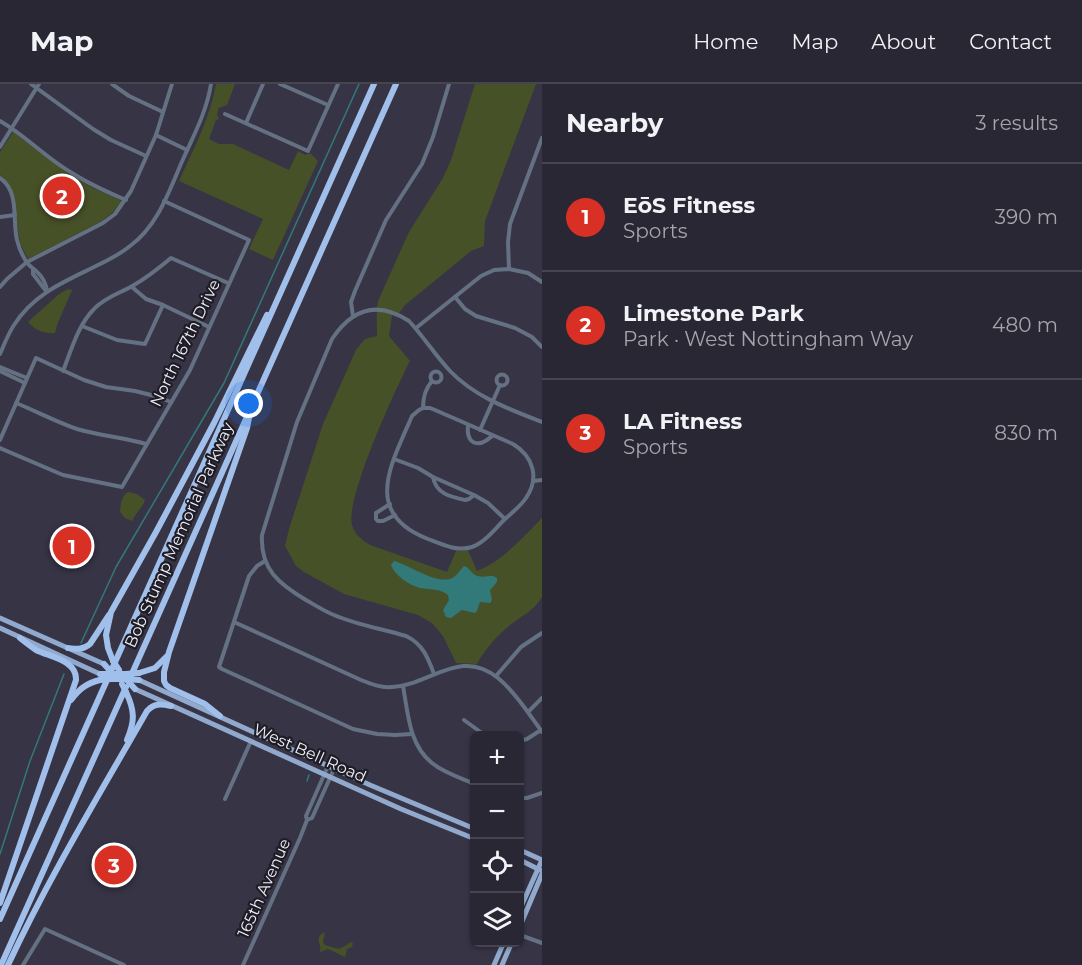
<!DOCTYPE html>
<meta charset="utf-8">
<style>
body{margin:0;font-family:Montserrat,sans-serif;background:#312f3c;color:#f1f3f6}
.controls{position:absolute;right:18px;bottom:18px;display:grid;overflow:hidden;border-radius:9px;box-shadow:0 2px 4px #0004}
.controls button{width:54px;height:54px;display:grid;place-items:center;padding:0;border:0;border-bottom:2px solid #45444f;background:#292734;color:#f1f3f6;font:30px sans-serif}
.you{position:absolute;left:249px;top:320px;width:21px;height:21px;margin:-15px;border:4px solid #fff;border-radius:50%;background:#1a73e8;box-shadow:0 0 0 9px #1a73e833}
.badge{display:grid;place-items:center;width:39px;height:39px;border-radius:50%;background:#d93025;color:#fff;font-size:20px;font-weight:700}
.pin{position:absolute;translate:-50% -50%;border:3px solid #fff;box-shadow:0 2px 6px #0006}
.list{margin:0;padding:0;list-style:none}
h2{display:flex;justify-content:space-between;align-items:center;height:78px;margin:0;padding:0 24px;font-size:26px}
h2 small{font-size:20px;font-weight:400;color:#a5a5ac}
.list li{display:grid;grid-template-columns:39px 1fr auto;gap:18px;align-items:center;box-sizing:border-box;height:108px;padding:0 24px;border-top:2px solid #45444f}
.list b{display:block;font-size:22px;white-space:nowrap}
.list p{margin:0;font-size:20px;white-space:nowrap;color:#a5a5ac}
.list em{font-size:20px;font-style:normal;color:#a5a5ac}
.icon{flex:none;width:33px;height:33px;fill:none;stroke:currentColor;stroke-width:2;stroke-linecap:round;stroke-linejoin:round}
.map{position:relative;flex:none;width:542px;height:881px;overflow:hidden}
header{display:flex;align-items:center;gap:36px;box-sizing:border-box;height:84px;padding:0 30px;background:#292734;border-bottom:2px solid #45444f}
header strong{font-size:28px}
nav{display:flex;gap:33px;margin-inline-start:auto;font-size:21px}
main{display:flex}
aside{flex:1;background:#292734}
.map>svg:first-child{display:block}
</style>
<header>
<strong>Map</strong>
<nav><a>Home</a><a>Map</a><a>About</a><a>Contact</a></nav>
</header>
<main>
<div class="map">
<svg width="542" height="881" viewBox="0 0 542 881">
<rect width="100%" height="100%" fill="#373446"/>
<g fill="#475127">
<path d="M216 0H235L227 21 219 24 217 30 219 35 216 36 209 55 219 60H233L289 86 298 67 305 71 310 69 318 77 273 176 249 165 263 135 179 97C193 66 210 34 216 0Z"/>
<path d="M475 0H536L485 137 484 162 471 167 432 199 405 221 397 232 392 231 389 252 410 277C396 304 345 415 352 441 355 451 362 456 370 461L447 488 456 467 468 466 477 487C503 477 523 453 542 434V513C534 527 521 532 509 542 497 551 484 567 477 580L456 579 443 552 432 539 418 531 344 510 304 488 296 482 285 462 289 445 323 340 356 266 365 255 377 252C377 240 376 227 378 217L409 148 443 94 451 76Z"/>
<path d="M13 48 70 91 93 104 122 117 113 128 102 137 28 175C25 168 20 161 19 153 15 133 18 104 0 91V68Z"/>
<path d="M68 205 72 206 57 241 55 249C44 250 35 246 28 238L58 211Z"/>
<path d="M128 408 137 410 145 416C143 423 135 430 132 437L125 434 120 428C121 420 121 412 128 408Z"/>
<path d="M325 848 323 858 325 861 339 865 347 861 350 858 353 859 352 863 347 865 345 873 328 865 322 867V869L320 867C322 862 316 856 320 851 321 850 324 849 325 848Z"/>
</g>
<path fill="#32797a" d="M394 477C410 481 439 503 454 493 458 490 461 485 464 482 470 484 470 488 475 491 480 494 488 492 493 492L497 494V498L490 506 492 516 490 519 480 518 477 527 475 529 462 526 451 534 446 533 443 526 449 516 448 511C439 504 431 506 420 504 409 501 395 492 391 481Z"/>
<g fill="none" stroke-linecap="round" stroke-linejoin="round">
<g stroke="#32797a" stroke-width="1.5">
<path d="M81 559 116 483 224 299 359 0"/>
<path d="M307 697 309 691"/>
<path d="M0 770 30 677 64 590"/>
</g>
<g stroke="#647182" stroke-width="4">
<path d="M31 0 93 45 111 56 146 72"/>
<path d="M112 0 129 12 163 28"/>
<path d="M280 0 328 21"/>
<path d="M225 30 308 67 338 0"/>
<path d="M0 37C26 52 46 74 72 89 89 100 107 108 126 116"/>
<path d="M246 39 263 0"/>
<path d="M156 51 187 66"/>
<path d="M0 63 39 0"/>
<path d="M0 94C20 108 12 136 17 156 19 164 24 175 29 181 31 183 34 185 36 187 42 192 46 200 47 207"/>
<path d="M0 133 15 131"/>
<path d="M509 185 508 158 510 140 542 54"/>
<path d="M33 186V190L46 207"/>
<path d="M0 203 7 195 27 178 103 139 115 130 131 107 156 51 172 0"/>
<path d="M132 203 146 215 163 221 209 243"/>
<path d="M455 213 465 225 476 232 515 244 532 253 542 263"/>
<path d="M353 232 351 218 355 207 386 136 422 80 433 53 449 0"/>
<path d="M82 242 117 256 145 260 163 221"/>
<path d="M416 244 481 192 494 186 509 185 528 189 542 198"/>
<path d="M0 270C4 261 8 250 14 241 32 212 61 199 90 185 104 178 118 172 130 162 159 141 170 104 184 73 195 49 207 26 211 0"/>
<path d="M0 283 27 294"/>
<path d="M0 287 25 299"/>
<path d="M63 287C71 267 78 241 94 225 105 213 121 209 134 201 148 193 159 184 171 174L228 199"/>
<circle cx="436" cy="293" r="5.5"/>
<circle cx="502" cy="296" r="5.5"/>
<path d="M16 319C36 327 56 338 77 345 100 352 124 353 146 360"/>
<path d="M423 324H430L435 326 513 360C533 372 540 394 526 414 520 423 510 430 503 437 494 446 484 459 472 463 457 468 441 460 428 455 361 429 392 379 412 332L419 326Z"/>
<path d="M423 324C423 314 425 305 432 297"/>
<path d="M468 341C466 360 478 365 492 352"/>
<path d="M480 346 500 301"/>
<path d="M0 356 36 274 84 296 106 303 135 307 155 312 171 318"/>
<path d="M0 364 63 391 122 403 190 286 249 156 164 117"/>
<path d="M394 375 418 384 433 393 474 411 488 419 505 435"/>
<path d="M433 393C436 410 451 413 465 416L469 415 474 411"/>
<path d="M533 397 542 396"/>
<path d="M390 420 376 429V435L378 437H383L395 431"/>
<path d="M265 477 257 482 249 492 219 583 222 585 353 645 377 650 395 651 412 650"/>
<path d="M234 538 361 596C371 600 381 604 392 603 431 601 460 563 498 594 514 607 530 631 542 648"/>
<path d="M434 590C428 574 423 560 406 552 383 545 357 541 334 531 324 527 315 521 306 516 279 500 260 485 262 451L297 338 332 255C352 225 377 216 409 237 423 252 435 271 450 287 475 313 509 325 542 338"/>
<path d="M496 592 521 563 542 549"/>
<path d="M403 602C408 629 409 661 432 679 444 689 461 694 475 700"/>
<path d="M528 628 542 614"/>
<path d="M464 636 486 652"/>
<path d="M520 657 527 655 541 646"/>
<path d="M520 714H527L542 709"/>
<path d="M225 715 251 657"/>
<path d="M307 736 312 734 334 685"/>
<path d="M520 851 542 859"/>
<path d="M23 881 45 845 124 881"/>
<path d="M243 881 300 754 307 736 306 732 328 682"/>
</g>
<g stroke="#90a9cd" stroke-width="5">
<path d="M0 534 104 580"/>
<path d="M0 544 100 590"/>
<path d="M139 596 370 701 475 745"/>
<path d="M135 605 401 725 475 755"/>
<path d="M520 766 542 776"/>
<path d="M520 776 540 786"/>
<path d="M520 825 542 776"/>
<path d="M520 842 542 790"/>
<path d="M494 881 504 858"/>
<path d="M502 881 512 858"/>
</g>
<g stroke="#a1bfeb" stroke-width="6">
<path d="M68 564C77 565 83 566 90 560L109 531"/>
<path d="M113 577 108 564 106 551 111 528 156 448 214 339 267 231"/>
<path d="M139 589 155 584 166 573"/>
<path d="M113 590H126"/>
<path d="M130 594 396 0"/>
<path d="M111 595H126"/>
<path d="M126 608C135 627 135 637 127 656"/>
<path d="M71 616C79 605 87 599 100 596"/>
<path d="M220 632 205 620 170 604 166 601 164 597V588L169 568 247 344 249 334"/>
<path d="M0 819 76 596C77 576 50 573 36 566 30 562 25 558 20 554"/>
<path d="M0 835 374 0"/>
<path d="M1 881 126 603"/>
<path d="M8 881C49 793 99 711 147 627 154 619 161 620 171 622"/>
</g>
<g stroke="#a1bfeb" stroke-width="6">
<path d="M113 577 119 586"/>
<path d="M104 580 113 590"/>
<path d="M100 590H113"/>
<path d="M126 590 139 589"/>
<path d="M126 595 135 605"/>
<path d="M126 595 139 596"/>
<path d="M100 596 111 595"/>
<path d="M122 600 126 608"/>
</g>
</g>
<g text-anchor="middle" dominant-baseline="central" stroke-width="4.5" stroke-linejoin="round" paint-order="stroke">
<g font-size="16" fill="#efeefa" stroke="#1e1d25">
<text transform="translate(185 259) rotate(-64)">North 167th Drive</text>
<text transform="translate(179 451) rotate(-66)">Bob Stump Memorial Parkway</text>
<text transform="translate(310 669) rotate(24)">West Bell Road</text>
<text transform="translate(264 804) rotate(-66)">165th Avenue</text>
</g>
</g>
</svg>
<div class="controls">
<button>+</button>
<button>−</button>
<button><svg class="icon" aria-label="locate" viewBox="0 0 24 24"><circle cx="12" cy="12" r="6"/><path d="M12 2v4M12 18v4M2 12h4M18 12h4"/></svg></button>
<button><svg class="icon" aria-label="layers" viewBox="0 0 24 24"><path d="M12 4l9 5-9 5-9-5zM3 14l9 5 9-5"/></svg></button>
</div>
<div class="you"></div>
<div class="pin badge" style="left:72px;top:462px">1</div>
<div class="pin badge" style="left:62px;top:112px">2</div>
<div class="pin badge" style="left:114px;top:781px">3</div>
</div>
<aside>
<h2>Nearby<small>3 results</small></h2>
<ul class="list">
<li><span class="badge">1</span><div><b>EōS Fitness</b><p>Sports</p></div><em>390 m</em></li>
<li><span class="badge">2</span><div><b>Limestone Park</b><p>Park · West Nottingham Way</p></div><em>480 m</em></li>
<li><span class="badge">3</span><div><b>LA Fitness</b><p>Sports</p></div><em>830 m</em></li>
</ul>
</aside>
</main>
